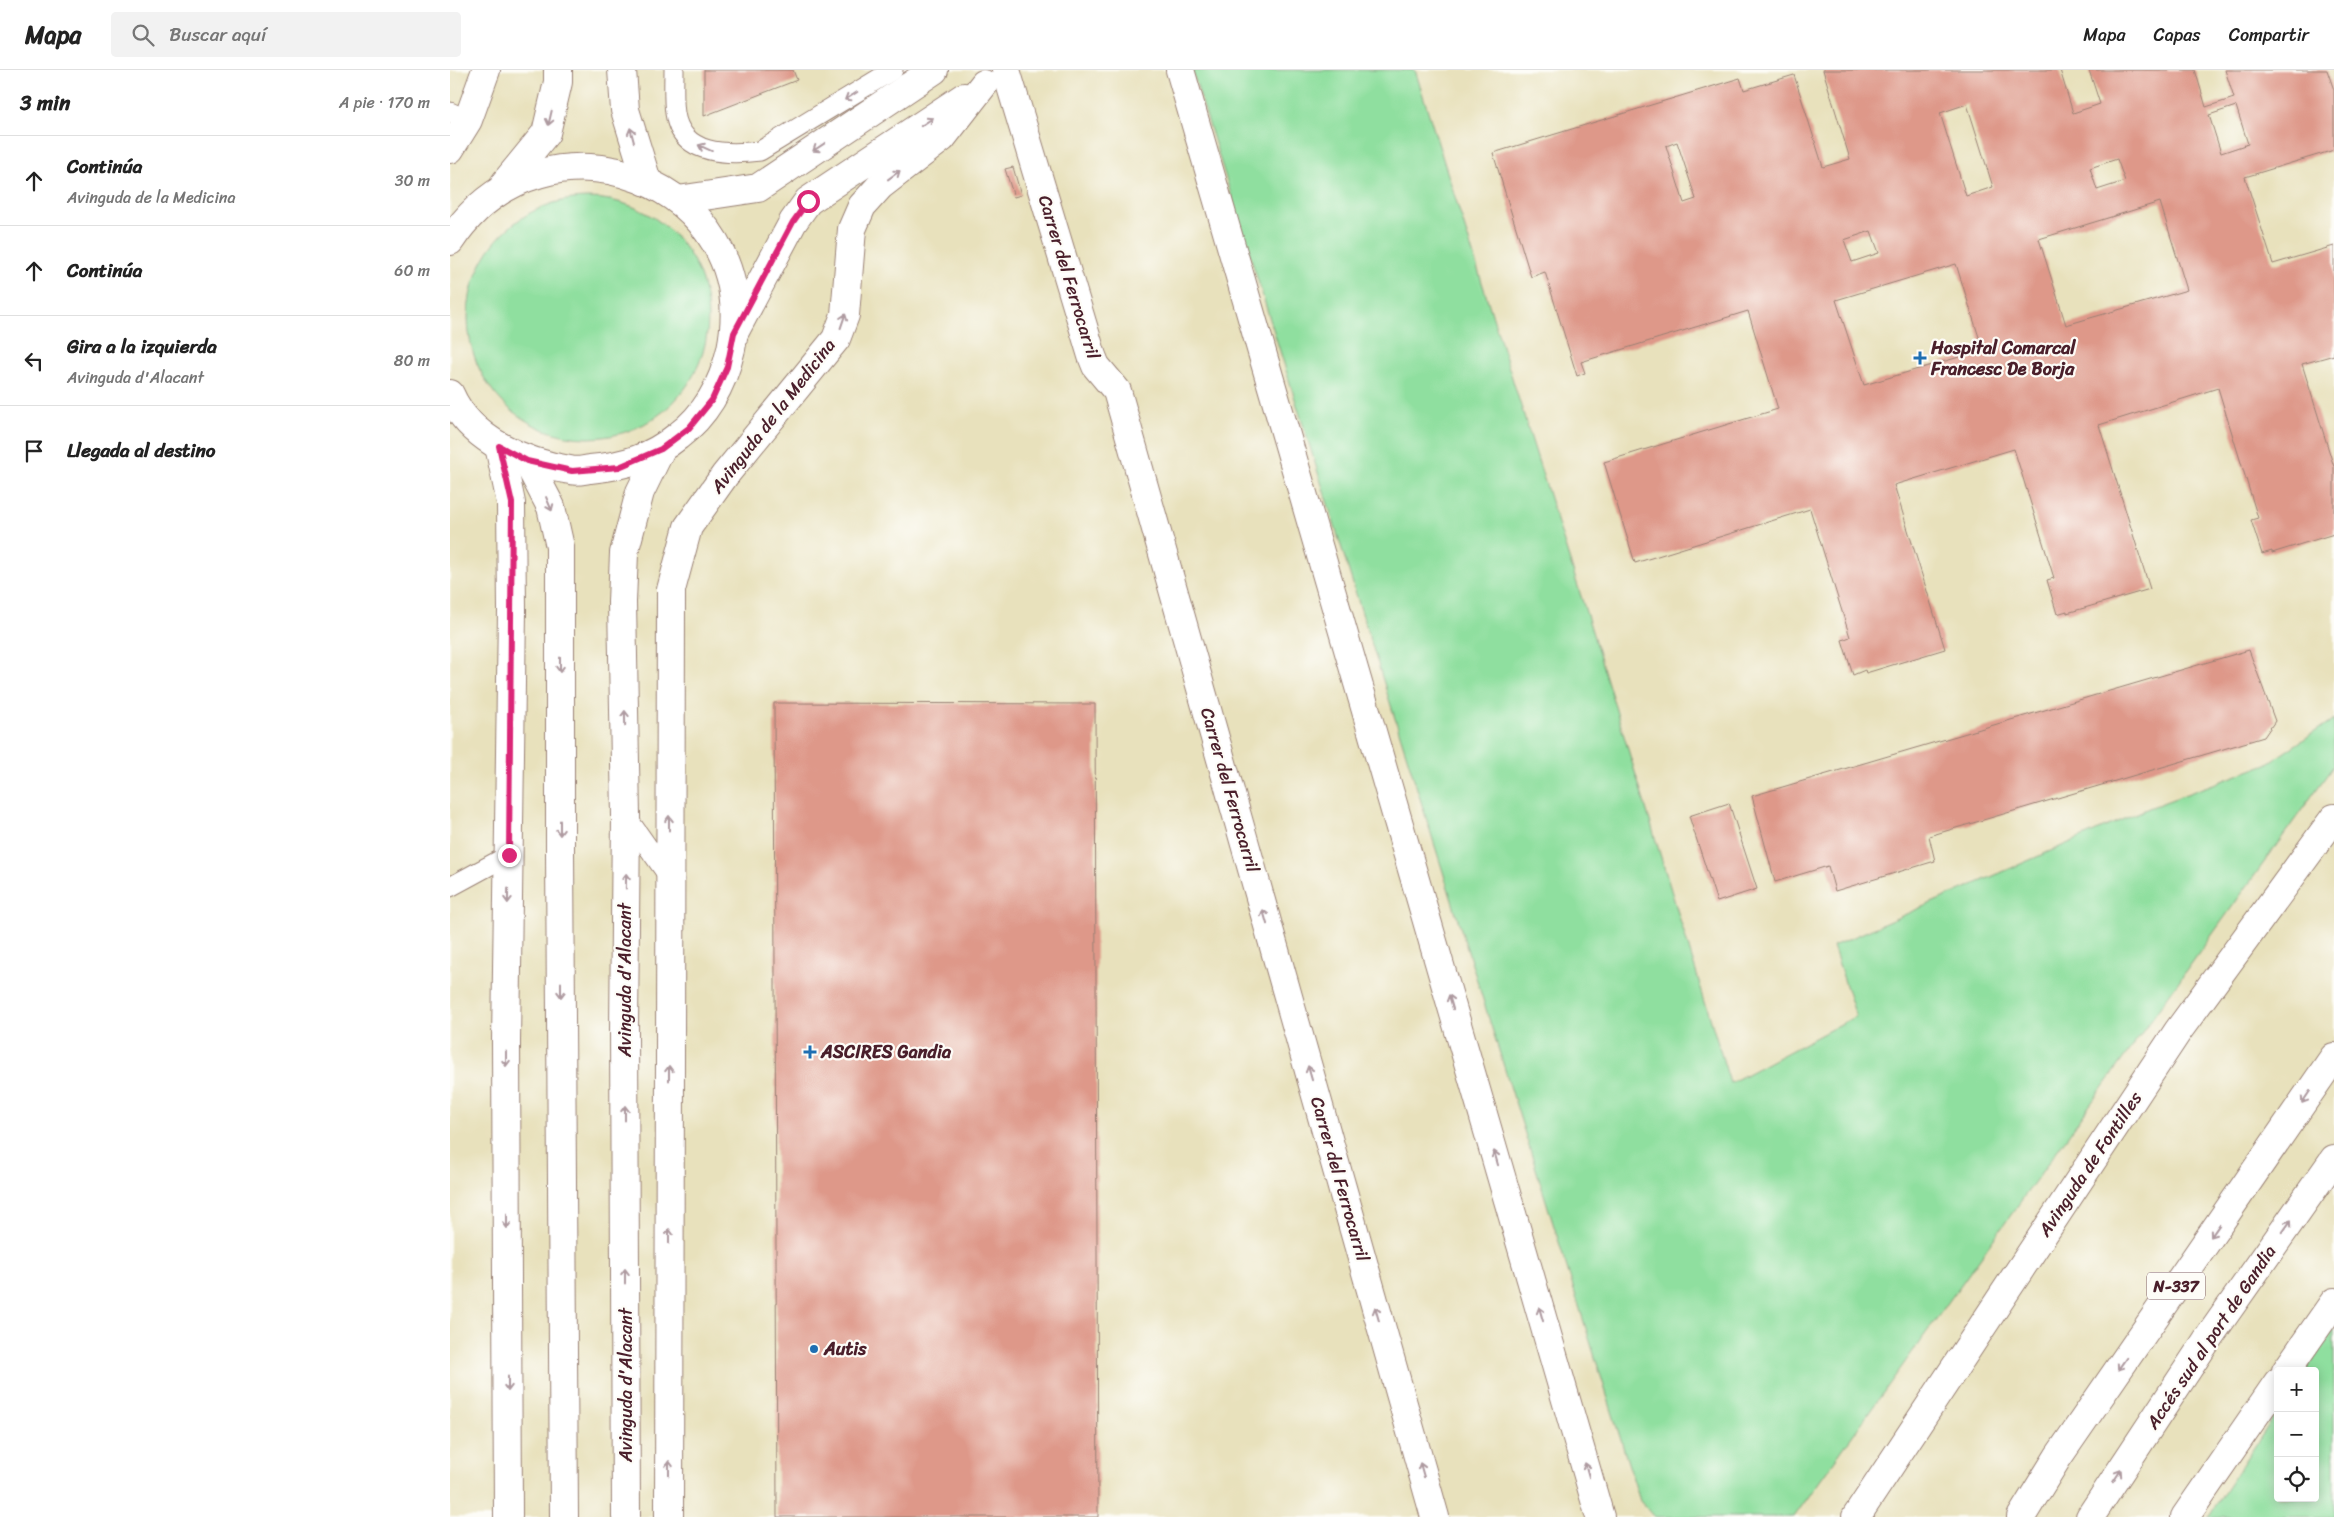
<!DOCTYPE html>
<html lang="es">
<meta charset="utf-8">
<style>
body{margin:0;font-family:Sriracha,sans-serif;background:#f2f2f2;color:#222}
.controls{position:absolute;right:15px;bottom:15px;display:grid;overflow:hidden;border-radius:5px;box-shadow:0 2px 12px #0003}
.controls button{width:45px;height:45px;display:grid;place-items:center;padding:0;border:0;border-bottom:1px solid #e0e0e0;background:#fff;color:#222;font:25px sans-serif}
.stop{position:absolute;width:15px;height:15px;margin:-11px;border:4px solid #db2777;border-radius:50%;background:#fff}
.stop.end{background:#db2777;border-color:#fff;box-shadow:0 1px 5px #0008}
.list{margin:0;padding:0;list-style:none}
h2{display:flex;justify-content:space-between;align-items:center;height:65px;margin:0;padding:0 20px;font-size:21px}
h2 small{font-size:16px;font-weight:400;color:#767676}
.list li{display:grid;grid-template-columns:32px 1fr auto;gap:15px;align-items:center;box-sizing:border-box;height:90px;padding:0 20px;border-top:1px solid #e0e0e0}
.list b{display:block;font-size:19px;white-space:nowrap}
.list p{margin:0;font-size:16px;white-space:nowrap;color:#767676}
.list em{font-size:16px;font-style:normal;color:#767676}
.icon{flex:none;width:28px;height:28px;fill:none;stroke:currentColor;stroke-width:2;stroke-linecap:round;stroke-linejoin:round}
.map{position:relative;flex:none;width:1884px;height:1447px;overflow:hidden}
header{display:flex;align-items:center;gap:30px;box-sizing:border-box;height:70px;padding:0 25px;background:#fff;border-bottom:1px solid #e0e0e0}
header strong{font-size:24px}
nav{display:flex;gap:28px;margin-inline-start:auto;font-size:18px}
.search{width:350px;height:45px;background:#f2f2f2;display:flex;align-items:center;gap:12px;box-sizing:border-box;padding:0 18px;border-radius:5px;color:#767676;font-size:19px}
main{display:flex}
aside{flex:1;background:#fff}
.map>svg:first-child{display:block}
</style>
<header>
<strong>Mapa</strong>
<div class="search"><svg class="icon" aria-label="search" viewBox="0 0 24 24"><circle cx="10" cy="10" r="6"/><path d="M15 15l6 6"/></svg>Buscar aquí</div>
<nav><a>Mapa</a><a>Capas</a><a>Compartir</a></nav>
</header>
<main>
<aside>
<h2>3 min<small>A pie · 170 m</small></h2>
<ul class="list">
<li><svg class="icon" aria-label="ahead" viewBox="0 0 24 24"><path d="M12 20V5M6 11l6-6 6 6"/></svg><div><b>Continúa</b><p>Avinguda de la Medicina</p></div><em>30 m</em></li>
<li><svg class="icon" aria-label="ahead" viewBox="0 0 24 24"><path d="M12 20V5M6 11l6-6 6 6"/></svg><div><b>Continúa</b></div><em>60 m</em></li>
<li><svg class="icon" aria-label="left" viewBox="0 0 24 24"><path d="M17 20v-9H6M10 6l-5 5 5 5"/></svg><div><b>Gira a la izquierda</b><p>Avinguda d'Alacant</p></div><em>80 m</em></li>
<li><svg class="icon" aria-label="arrive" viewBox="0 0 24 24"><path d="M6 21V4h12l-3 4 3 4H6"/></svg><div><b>Llegada al destino</b></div></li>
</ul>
</aside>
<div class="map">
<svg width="1884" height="1447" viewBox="0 0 1884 1447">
<rect width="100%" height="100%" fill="#fdfcf7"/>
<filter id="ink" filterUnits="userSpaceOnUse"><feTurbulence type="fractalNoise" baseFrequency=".02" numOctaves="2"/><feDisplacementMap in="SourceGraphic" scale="10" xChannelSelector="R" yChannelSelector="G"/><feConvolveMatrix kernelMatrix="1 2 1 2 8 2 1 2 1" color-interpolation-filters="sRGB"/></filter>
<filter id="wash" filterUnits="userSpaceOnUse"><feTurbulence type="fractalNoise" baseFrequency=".0096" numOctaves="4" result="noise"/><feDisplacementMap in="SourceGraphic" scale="20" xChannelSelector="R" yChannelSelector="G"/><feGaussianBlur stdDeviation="1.12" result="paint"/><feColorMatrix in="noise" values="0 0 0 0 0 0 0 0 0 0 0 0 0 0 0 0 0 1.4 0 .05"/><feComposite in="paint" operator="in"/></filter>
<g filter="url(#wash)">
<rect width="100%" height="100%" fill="#e8e1bc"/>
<g fill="#8fdf9f" stroke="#6c7f65">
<path d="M742 0H965L1141 558 1280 1013 1406 946 1383 876 1699 738 1817 694 1884 649V695L1344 1447H1204L1190 1431Z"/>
<circle cx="138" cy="248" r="120"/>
<path d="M1884 1259V1447H1758L1828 1341V1428H1865V1301H1855Z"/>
</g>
<g id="blocks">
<g fill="#de9889" fill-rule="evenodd">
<path d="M254 0H343L347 10 254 46Z"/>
<path d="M1373 0H1610L1623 43 1650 34 1639 0H1745L1756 37 1784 28 1775 0H1877L1884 20V80L1795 107 1823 194 1884 176V285L1852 294 1884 397V464L1822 483V481L1812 484 1801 450 1808 448 1768 318 1649 355 1700 519 1617 543V541L1607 544 1597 510 1604 508 1564 379 1444 415 1495 579 1416 603 1415 600 1403 605 1392 570 1400 567 1360 439 1185 493 1154 392 1328 339 1298 241 1131 292 1135 303 1127 306 1095 202 1081 207 1043 83 1290 8 1294 20 1344 5 1373 97 1400 89ZM1517 34 1543 117 1516 126 1490 43ZM1786 36 1798 74 1771 83 1759 45ZM1227 72 1246 129 1234 133 1216 76ZM1667 89 1675 111 1647 120 1640 98ZM1710 132 1737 220 1616 255 1589 169ZM1421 161 1429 183 1402 192 1394 170ZM1506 194 1533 280 1414 315 1386 230Z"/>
<path d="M563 97 571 125 564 127 555 99Z"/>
<path d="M1799 580 1825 651 1814 667 1479 766 1485 791 1385 821 1378 796 1325 812 1302 726Z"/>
<path d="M324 633 645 634 648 1447H327Z"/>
<path d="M1279 733 1307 819 1267 832 1239 746Z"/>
</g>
</g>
</g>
<g filter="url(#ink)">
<use href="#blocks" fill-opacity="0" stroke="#998074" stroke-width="1"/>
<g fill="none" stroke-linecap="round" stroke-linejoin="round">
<defs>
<g id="lane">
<path d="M224 0C224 14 223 29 225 43 231 86 278 85 310 81L443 0"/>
<path d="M0 42 18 50"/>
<path d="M176 746 219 807"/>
<path d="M0 817 59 785"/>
</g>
<g id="street">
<path d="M556 0 642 286 646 296 667 321 985 1447"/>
<path d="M730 0 1150 1447"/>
<path d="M0 79 18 50 36 0"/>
<path d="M228 130 308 118 484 0"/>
<path d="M284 263 343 152 358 131 514 27"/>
<path d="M49 376 61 433 62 540 56 972 58 1447"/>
<path d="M1836 1301 1884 1232"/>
<path d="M219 1447 221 520 238 457 275 405 386 269 395 245 402 159 412 136 430 116 492 68 534 14"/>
<path d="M1406 1447 1728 961 1884 748"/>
<path d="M1735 1447 1828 1312"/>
</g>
<g id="secondary">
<path d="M172 0 175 40 197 111"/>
<path d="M55 113 96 63 108 12V0"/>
<path d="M0 171C96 26 315 114 281 279 273 314 256 345 228 366 201 388 174 396 140 399 133 400 126 402 120 400 74 393 20 370 0 324"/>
<path d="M77 391 101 437 110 477V780L114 1447"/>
<path d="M176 1447 174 960 176 746 172 532 174 483 190 422 211 379"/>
</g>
<g id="highway">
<path d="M1571 1447 1608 1387 1884 987"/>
<path d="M1640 1447 1759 1267 1884 1089"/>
</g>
</defs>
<use href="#lane" stroke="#998074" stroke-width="21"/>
<use href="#street" stroke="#998074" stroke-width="30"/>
<use href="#secondary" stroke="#998074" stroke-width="30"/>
<use href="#highway" stroke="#998074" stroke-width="30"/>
<use href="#lane" stroke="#fff" stroke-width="19"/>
<use href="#street" stroke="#fff" stroke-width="28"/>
<use href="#secondary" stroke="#fff" stroke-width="28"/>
<use href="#highway" stroke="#fff" stroke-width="28"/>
</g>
<defs><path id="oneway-shaft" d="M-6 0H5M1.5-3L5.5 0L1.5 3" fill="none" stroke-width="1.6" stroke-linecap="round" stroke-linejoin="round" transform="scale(1.25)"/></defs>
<g stroke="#ae9aa0">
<use href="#oneway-shaft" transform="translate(401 26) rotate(148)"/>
<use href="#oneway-shaft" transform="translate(100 48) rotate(103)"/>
<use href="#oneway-shaft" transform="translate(477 52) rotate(-34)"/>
<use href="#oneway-shaft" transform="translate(182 65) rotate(-105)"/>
<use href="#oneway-shaft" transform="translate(369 77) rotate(146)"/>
<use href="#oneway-shaft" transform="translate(255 78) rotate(-156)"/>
<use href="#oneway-shaft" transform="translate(444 105) rotate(-36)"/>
<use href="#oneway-shaft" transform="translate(393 251) rotate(-71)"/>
<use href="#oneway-shaft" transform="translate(99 434) rotate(67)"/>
<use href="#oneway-shaft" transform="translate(110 595) rotate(90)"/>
<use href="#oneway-shaft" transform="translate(175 648) rotate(-91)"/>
<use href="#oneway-shaft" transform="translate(219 753) rotate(-90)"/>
<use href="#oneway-shaft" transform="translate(110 758) rotate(90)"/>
<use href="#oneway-shaft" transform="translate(176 811) rotate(-89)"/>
<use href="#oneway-shaft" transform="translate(58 826) rotate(91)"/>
<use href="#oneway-shaft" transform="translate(815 847) rotate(-106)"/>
<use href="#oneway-shaft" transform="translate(111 920) rotate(90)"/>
<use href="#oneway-shaft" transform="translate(1001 932) rotate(-106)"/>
<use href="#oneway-shaft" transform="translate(56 989) rotate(90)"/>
<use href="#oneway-shaft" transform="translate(219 1003) rotate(-90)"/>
<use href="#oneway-shaft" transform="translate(860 1003) rotate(-106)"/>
<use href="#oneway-shaft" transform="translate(1856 1027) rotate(124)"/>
<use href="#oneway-shaft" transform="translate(175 1043) rotate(-90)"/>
<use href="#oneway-shaft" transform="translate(1046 1088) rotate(-106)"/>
<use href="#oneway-shaft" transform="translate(57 1151) rotate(90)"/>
<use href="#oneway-shaft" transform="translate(1837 1156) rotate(-55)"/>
<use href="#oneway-shaft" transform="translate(1765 1161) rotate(125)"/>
<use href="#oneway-shaft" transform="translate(219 1166) rotate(-90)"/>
<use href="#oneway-shaft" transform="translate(175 1206) rotate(-90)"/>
<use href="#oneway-shaft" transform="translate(927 1244) rotate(-106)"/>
<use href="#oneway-shaft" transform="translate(1091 1244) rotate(-106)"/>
<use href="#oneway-shaft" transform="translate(1672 1294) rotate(125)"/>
<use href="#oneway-shaft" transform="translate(58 1314) rotate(90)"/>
<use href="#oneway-shaft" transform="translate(219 1398) rotate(-90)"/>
<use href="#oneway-shaft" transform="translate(972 1400) rotate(-106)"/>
<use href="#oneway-shaft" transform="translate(1137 1400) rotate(-106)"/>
<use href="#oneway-shaft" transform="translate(1667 1406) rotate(-57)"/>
</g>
</g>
<g fill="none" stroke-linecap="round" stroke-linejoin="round" filter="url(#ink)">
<path stroke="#db2777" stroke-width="6" d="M59 785 62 433 49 376 77 391 122 401 169 397 211 379 239 358 262 330 277 297 284 263 343 152 358 131"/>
</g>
<g fill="#1f6fb2" stroke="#fdfcf7" stroke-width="2">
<path d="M1467.5 280.5h5v5h5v5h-5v5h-5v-5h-5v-5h5z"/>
<path d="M357.5 974.5h5v5h5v5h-5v5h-5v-5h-5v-5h5z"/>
<circle cx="364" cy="1279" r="5"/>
</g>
<g text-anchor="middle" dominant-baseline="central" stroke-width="4.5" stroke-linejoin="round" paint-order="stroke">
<rect fill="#fdfcf7" stroke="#806168" stroke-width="1" x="1697" y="1202.5" width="58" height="27" rx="4"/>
<g font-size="16" font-weight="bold" fill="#4a1f2b">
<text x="1726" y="1216">N-337</text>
</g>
<g font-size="18" fill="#4a1f2b" stroke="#fdfcf7">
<text transform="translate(619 207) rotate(73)">Carrer del Ferrocarril</text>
<text transform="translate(323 346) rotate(-52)">Avinguda de la Medicina</text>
<text transform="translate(780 720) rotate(74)">Carrer del Ferrocarril</text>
<text transform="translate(175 910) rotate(-90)">Avinguda d'Alacant</text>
<text transform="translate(1640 1094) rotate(-56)">Avinguda de Fontilles</text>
<text transform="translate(890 1109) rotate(74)">Carrer del Ferrocarril</text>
<text transform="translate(1761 1267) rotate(-56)">Accés sud al port de Gandia</text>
<text transform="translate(176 1315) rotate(-90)">Avinguda d'Alacant</text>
</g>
<g font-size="18" font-weight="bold" fill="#4a1f2b" stroke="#fdfcf7" text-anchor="start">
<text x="1481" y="278">Hospital Comarcal<tspan x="1481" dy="21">Francesc De Borja</tspan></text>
<text x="371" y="982">ASCIRES Gandia</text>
<text x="374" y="1279">Autis</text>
</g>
</g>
</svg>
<div class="controls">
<button>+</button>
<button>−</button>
<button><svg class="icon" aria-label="locate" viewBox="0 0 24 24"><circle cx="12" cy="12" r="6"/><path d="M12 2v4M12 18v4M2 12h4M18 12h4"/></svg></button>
</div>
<div class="stop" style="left:358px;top:131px"></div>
<div class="stop end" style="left:59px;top:785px"></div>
</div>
</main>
